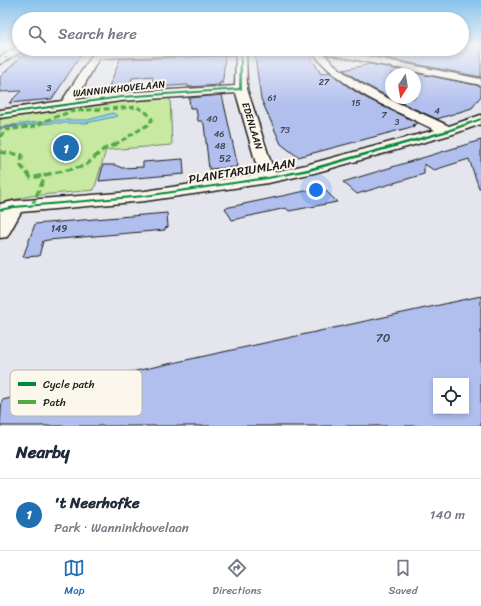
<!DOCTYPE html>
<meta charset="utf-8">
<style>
body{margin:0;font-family:Sriracha,sans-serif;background:#f2f2f3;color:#1f2937}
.controls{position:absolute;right:12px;bottom:12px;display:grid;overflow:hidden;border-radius:0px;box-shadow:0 2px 6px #0003}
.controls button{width:36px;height:36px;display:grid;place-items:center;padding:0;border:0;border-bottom:1px solid #e0e1e3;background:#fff;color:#1f2937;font:20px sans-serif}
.compass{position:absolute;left:385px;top:68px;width:36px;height:36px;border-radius:50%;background:#fff;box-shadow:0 2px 6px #0003;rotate:192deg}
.you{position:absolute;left:316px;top:190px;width:14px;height:14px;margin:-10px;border:3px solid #fff;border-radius:50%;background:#1a73e8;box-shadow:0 0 0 6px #1a73e833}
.badge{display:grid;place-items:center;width:26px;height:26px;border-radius:50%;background:#1f6fb2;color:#fff;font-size:13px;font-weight:700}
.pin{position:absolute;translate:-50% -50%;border:2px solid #fff;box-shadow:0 1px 4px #0006}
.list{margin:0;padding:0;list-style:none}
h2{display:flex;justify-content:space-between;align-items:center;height:52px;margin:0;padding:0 16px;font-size:17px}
h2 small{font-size:13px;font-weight:400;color:#747a83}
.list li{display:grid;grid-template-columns:26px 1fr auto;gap:12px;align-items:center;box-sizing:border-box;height:72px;padding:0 16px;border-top:1px solid #e0e1e3}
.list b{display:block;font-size:15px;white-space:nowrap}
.list p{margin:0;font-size:13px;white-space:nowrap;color:#747a83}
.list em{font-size:13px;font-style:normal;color:#747a83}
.icon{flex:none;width:22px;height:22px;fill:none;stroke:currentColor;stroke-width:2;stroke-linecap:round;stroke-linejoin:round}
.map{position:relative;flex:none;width:481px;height:426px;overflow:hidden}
.search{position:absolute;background:#fff;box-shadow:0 2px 6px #0003;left:12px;right:12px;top:12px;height:44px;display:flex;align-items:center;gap:10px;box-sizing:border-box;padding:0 14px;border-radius:22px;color:#747a83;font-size:15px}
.sheet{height:124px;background:#fff}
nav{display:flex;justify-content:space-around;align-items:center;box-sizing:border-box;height:56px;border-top:1px solid #e0e1e3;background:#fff;font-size:11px;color:#747a83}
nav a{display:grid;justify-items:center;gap:2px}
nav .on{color:#1f6fb2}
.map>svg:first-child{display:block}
</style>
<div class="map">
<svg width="481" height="426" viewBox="0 0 481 426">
<rect width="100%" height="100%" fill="#e5e6ed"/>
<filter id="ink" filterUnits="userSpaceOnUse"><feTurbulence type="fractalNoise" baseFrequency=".025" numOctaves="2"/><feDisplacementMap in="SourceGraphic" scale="8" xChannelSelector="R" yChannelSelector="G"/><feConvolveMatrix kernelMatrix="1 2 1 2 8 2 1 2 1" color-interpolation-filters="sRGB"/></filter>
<g filter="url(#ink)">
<path fill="#c7e9a2" stroke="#72825f" d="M170 95 172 145 106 150 94 190 30 196 0 203V116L95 102Z"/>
<path fill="#90d8f2" stroke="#628d9c" d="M113 113 118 116 86 123H52L10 127 12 125 56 120H88Z"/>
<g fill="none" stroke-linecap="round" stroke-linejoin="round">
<path stroke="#628d9c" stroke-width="3" d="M0 128 16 126"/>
</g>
<g fill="#b1bfef" stroke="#1c1c1c" fill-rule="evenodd">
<path d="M462 45H481V77L370 55V49H462Z"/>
<path d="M29 49H85L52 99 9 103 21 91 0 92V77Z"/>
<path d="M254 49H306L321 74 330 72 350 88 366 98 418 123 412 125 415 126 298 157 281 144 261 99Z"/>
<path d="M225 56 223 80H221L223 83H219L220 85 188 87V85L153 87 152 76 132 78 129 88 108 89 120 59Z"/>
<path d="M370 64 481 86V96L472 108 437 119 391 98H415V74H391V98L366 85 343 70Z"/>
<path d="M222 95 238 167 209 169 204 124 202 121H198L196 108H190L189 98Z"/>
<path d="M481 140V188H479L469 159 434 170 424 164V174L357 194 343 182Z"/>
<path d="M183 159 184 174 99 181 103 165H115L122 168 143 167V162Z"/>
<path d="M323 188 337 202 289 211 286 208 232 220 225 208 315 189 317 190Z"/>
<path d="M167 213 168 227 165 228V230L48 240 43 241 39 256 23 257 35 224Z"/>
<path d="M481 296V426H0L2 400ZM436 381H466V411H436Z"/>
</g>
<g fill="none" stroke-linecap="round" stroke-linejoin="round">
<defs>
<g id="minor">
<path d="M19 46V49H25L23 51 0 64V57Z"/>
<path d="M206 49H246L247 89 274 172 306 165 435 130C391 108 340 90 310 49H331L481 79V85L323 53C352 87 409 107 449 126L481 115V124L453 134 314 173 268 183 145 201 21 212 7 237 0 238V204L14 201 145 191 259 174 236 93 121 101 0 118V110L62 101 93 54 109 51ZM236 54 235 86 121 93 76 100 99 58Z"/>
</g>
</defs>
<use href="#minor" stroke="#1c1c1c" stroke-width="3"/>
<use href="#minor" fill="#fbf7ec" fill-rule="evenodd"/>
<path stroke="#52a943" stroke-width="2" stroke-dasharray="4.5 2" stroke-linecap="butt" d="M4 58 22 57 30 54"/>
<path stroke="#52a943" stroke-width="3" stroke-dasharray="5.5 3" stroke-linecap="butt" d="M0 137 6 130 37 126 44 121 70 112 87 110 137 107 147 113 152 119 149 124 116 144"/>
<g stroke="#52a943" stroke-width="3.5" stroke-dasharray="7 3.5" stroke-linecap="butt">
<path d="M0 152 22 155 21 166 31 178 85 166 104 149 119 143"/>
<path d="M32 206 46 174"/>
</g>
<defs>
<g id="cycleway">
<path d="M240 49H242V90L121 98 0 115V113L121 96 239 88Z"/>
<path d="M481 118V120L449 132 310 171 268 179 145 197 14 208 0 211V209L14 206 145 195 268 177 307 169 447 130Z"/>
</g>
</defs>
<use href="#cycleway" stroke="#fbf7ec" stroke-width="3"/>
<use href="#cycleway" fill="#00873e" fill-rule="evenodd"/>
</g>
</g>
<linearGradient id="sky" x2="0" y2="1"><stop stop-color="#85c2ec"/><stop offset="0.43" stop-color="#f3f4f7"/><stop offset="1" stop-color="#f3f4f7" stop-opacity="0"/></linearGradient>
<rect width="481" height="105" fill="url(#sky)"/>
<g text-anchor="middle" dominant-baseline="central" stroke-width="4" stroke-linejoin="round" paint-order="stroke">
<g font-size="9" fill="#414551">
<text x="324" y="82">27</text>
<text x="49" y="88">3</text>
<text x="272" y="98">61</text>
<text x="356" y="103">15</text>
<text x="437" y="111">4</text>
<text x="384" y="115">7</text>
<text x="212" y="119">40</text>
<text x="397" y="122">3</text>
<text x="285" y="130">73</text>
<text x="219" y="134">46</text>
<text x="220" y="146">48</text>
</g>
<g font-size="10" fill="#1c1c1c" stroke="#fbf7ec">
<text transform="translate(119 89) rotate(-6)">WANNINKHOVELAAN</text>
<text transform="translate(252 126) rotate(73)">EDENLAAN</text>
</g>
<g font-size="10" fill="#414551">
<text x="225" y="159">52</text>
<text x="59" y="229">149</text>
</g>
<g font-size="12" fill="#1c1c1c" stroke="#fbf7ec">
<text transform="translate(242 171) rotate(-9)">PLANETARIUMLAAN</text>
</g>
<g font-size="12" fill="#414551">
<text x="383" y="338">70</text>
</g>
</g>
<rect x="10" y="370" width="132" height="46" rx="6" fill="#fbf7ec" stroke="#b8b5ae" stroke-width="1"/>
<rect x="18" y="382" width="18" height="4" fill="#00873e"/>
<rect x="18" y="400" width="18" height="4" fill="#52a943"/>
<g font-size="11" fill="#1c1c1c">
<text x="43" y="388">Cycle path</text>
<text x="43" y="406">Path</text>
</g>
</svg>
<div class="controls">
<button><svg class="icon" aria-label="locate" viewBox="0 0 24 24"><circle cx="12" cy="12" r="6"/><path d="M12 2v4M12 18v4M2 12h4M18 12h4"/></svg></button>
</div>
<svg class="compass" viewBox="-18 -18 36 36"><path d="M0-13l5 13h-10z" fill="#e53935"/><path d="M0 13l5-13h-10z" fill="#747a83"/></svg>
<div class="you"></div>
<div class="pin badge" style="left:66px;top:148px">1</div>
<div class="search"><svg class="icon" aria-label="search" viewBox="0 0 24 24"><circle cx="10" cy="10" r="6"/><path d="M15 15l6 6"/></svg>Search here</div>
</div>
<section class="sheet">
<h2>Nearby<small></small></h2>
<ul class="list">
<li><span class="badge">1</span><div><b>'t Neerhofke</b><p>Park · Wanninkhovelaan</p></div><em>140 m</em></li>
</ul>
</section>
<nav>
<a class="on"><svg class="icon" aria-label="map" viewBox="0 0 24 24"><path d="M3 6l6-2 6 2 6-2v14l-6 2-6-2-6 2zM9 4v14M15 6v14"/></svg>Map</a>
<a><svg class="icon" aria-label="directions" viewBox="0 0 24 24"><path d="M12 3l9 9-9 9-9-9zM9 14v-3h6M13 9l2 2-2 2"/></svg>Directions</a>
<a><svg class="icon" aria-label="saved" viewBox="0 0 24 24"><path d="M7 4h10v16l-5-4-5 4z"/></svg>Saved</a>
</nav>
